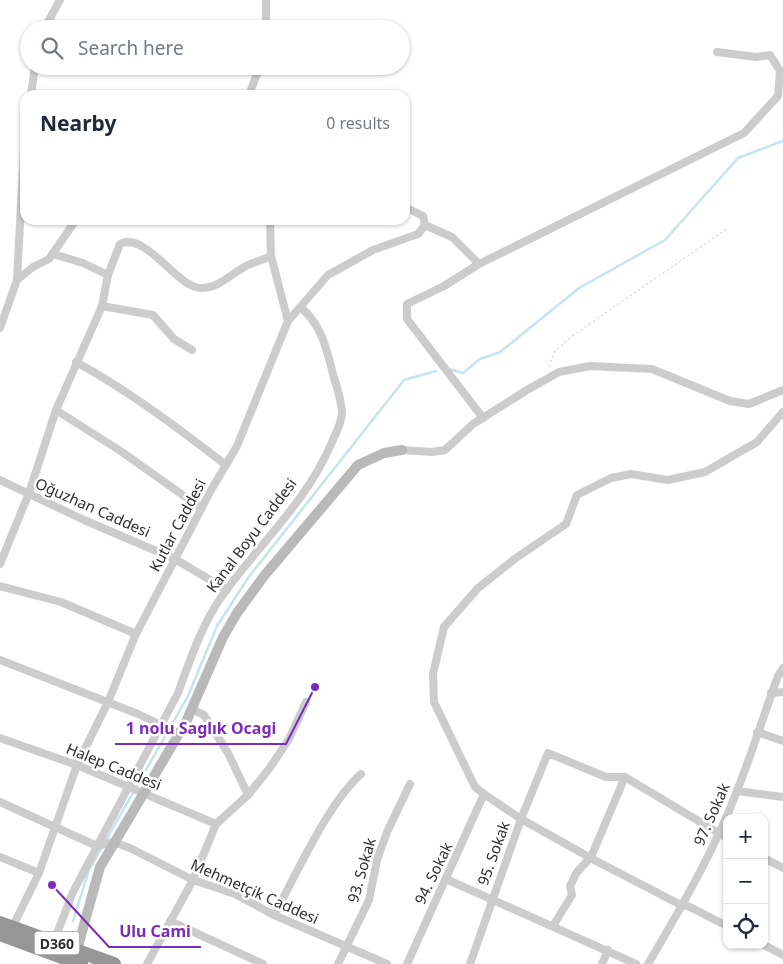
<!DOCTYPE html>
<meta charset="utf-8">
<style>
body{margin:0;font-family:"Noto Sans",sans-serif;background:#f2f2f3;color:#1f2937}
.controls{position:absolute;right:15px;bottom:15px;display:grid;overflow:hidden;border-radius:10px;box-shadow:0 1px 4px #0004}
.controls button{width:45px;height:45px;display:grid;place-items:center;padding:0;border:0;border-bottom:1px solid #e0e1e3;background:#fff;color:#1f2937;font:25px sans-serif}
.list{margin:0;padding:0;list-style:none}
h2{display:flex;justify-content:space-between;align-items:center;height:65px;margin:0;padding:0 20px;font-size:21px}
h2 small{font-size:16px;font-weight:400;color:#747a83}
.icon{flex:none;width:28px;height:28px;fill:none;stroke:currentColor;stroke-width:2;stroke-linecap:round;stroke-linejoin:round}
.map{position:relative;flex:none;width:783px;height:964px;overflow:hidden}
.search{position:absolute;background:#fff;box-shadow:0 1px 4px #0004;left:20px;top:20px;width:390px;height:55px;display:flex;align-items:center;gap:12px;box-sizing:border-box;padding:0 18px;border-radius:28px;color:#747a83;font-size:19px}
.panel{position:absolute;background:#fff;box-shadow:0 1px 4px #0004;left:20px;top:90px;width:390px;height:135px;border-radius:15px}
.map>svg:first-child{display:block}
</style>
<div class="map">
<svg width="783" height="964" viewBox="0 0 783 964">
<rect width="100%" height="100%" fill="#fff"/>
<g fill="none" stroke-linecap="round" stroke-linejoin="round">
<g stroke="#c7e3ee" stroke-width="2.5">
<path d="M449 369 463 373 480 359 500 352 579 288 665 240 738 158 783 141"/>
<path d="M105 842 188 696 217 626 248 578 404 380 436 371"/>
<path d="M73 921 89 870 102 847"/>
</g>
<path stroke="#ccc" stroke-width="1" stroke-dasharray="2.5 2.5" stroke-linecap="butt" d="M549 367 554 352 571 337 728 228"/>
<g stroke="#ccc" stroke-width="8">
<path d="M44 29 60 0"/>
<path d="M266 29V0"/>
<path d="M31 95 35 66"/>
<path d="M249 95 260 66"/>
<path d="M270 220 271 256 288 321"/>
<path d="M425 225 452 237 479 264 444 286 407 304V319L483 418"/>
<path d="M53 254 83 263 108 275"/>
<path d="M479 264 744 133 778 96 780 71 770 55 756 57 717 52"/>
<path d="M17 280 33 267 49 259 76 220"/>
<path d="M102 306 153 315 174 339 192 350"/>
<path d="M0 328 17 280 25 130"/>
<path d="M76 362C129 391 178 428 226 465"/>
<path d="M56 410 122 452 201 508"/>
<path d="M402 450 432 452 445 450 473 424 527 390 559 372 590 366 652 369 730 401 749 404 783 390"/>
<path d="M0 480 84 520 175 559 227 590"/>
<path d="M0 564 29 493 56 410 102 306 108 275 120 244C146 231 177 288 201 288 219 288 231 274 246 266 254 262 263 260 271 256"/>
<path d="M0 586 61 602 136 634"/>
<path d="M0 660 138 714 161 725"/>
<path d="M771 693 783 692"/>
<path d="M191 709 204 715 228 753 248 795"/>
<path d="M757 732 783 741"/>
<path d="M0 738 77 765 216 824"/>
<path d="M737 791 783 797"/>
<path d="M0 802 97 846 113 842 130 848 193 880 235 894 274 915 387 964"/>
<path d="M0 857 39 873"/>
<path d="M764 858 783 868"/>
<path d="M446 879 636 964"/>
<path d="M684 904 727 926"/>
<path d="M683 906 598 862 521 819 484 794 475 787 434 702 433 674 444 627 478 588 516 558 566 524 577 495 611 478 631 474 668 480 705 472 757 442 783 412"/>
<path d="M274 915C296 875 328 803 361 774"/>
<path d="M170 921 263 964"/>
<path d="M13 926 39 873 77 765 108 702 136 634 210 492 237 446 288 321 328 275 373 250 418 234 425 225 423 216 405 207"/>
<path d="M553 926 572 895 570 886 577 872 591 857 625 777"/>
<path d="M54 941 73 892 178 693C190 660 202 624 222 596 259 544 307 502 332 442 336 433 341 424 342 414 342 398 334 381 331 366 325 343 319 322 300 307"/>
<path d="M764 945 783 955"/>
<path d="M147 964 193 880 216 824 248 795 269 769 289 739 306 702"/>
<path d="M338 964 369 900 377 860 387 832 410 784"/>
<path d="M407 964 484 794"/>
<path d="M470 964 521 819 548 753 606 777H625L727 838"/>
<path d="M602 964 608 950"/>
<path d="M648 964C681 908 714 851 737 791 752 753 764 714 778 676L783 668"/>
</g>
<path stroke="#b9b9b9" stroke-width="10" d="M77 950 100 867 186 722 223 637 237 613 264 576 358 465 384 453 402 450"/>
<g stroke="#969696" stroke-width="14">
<path d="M0 923 114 964"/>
<path d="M0 934 81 964"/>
</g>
</g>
<g text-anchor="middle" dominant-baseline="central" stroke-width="5" stroke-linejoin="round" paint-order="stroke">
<rect fill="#fff" stroke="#6d6d6d" stroke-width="1" x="34.5" y="931.5" width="45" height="23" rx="4"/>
<g font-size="14" font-weight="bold" fill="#2f2f2f">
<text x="57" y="943">D360</text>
</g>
<g font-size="15" fill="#2f2f2f" stroke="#fff">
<text transform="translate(93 507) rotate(24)">Oğuzhan Caddesi</text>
<text transform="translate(177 525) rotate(-62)">Kutlar Caddesi</text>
<text transform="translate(251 535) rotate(-53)">Kanal Boyu Caddesi</text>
<text transform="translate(114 766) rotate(22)">Halep Caddesi</text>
<text transform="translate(711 814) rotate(-66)">97. Sokak</text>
<text transform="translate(493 853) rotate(-70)">95. Sokak</text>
<text transform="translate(361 870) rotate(-74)">93. Sokak</text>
<text transform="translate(433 873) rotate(-64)">94. Sokak</text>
<text transform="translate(255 891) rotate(24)">Mehmetçik Caddesi</text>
</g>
</g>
<path fill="none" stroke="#7b2cbf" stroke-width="2" d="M315 687L286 744H115M52 885L109 947H201"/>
<g fill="#7b2cbf" stroke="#fff" stroke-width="2">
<circle cx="315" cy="687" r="5"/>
<circle cx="52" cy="885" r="5"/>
</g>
<g font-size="16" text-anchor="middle" font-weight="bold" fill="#7b2cbf" stroke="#fff" stroke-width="5" stroke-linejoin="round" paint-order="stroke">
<text x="201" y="734">1 nolu Saglık Ocagi</text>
<text x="155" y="937">Ulu Cami</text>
</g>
</svg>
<div class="controls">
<button>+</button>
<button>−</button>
<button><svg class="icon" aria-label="locate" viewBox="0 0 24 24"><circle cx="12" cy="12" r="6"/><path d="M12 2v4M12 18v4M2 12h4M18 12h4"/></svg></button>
</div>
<div class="search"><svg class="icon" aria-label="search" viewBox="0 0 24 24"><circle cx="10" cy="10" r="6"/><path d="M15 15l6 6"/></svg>Search here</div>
<section class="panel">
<h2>Nearby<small>0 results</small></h2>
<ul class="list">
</ul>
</section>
</div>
